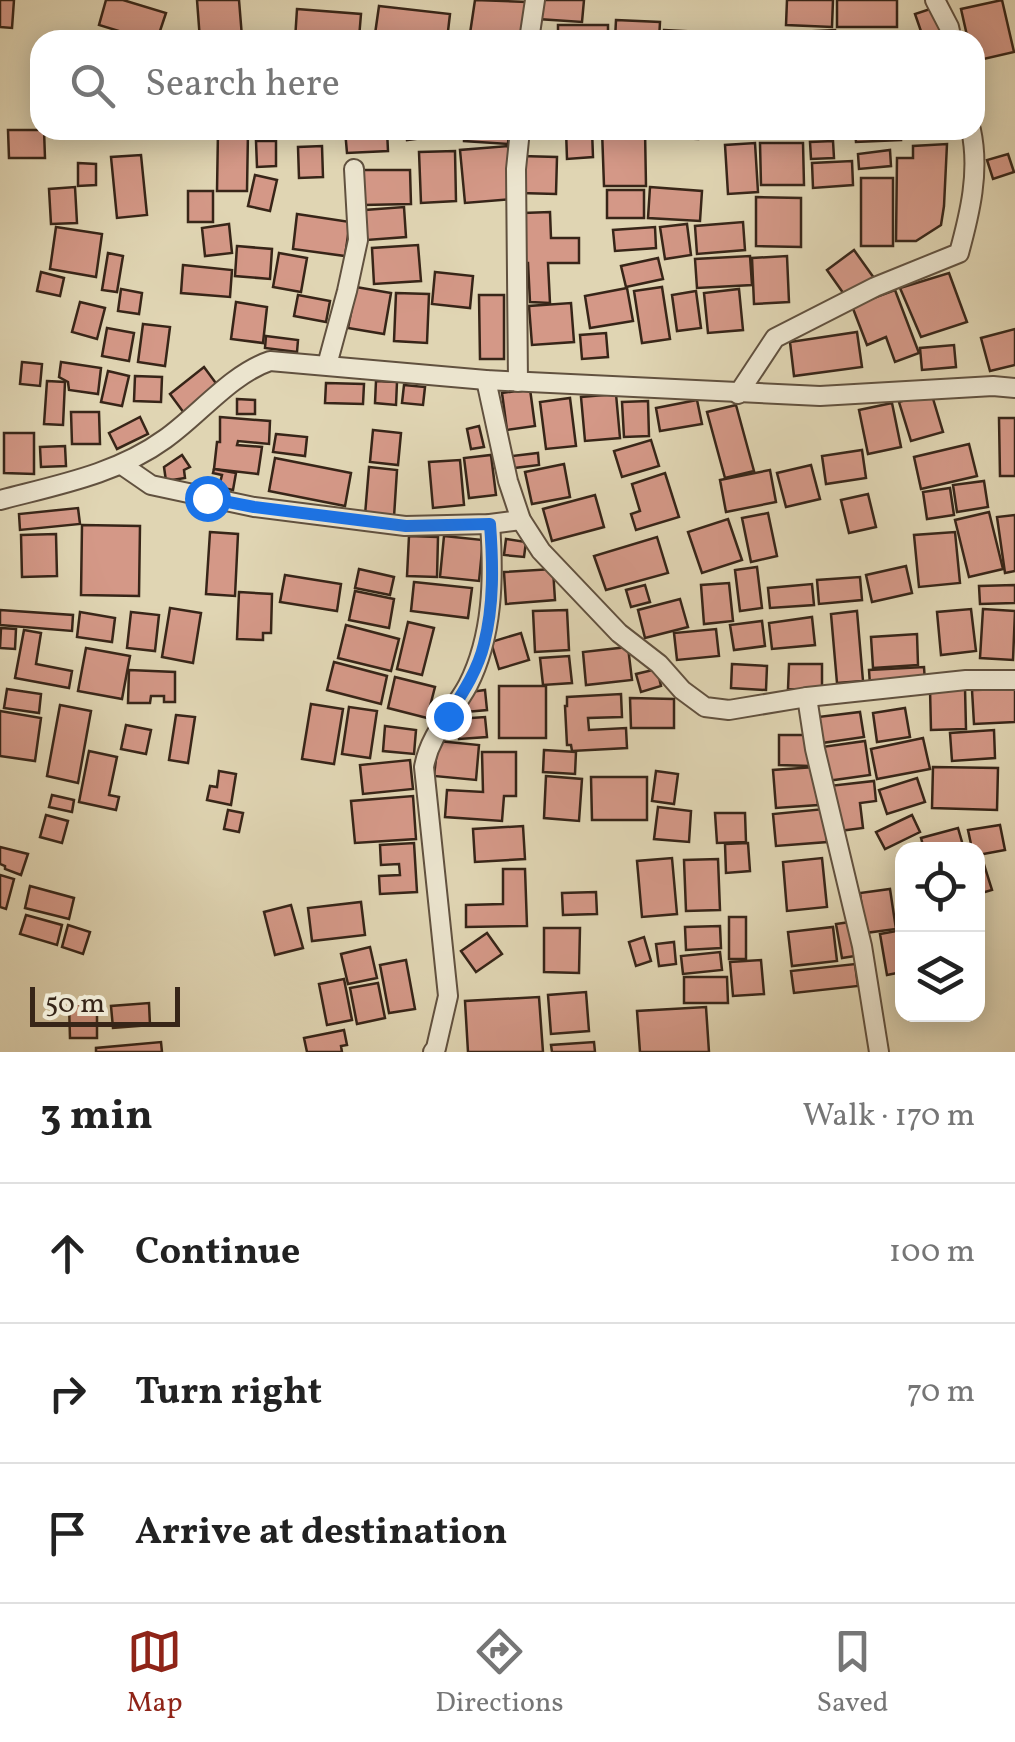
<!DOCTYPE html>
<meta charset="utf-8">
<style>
body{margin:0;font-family:Vollkorn,serif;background:#f2f2f2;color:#222}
.controls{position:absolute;right:30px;bottom:30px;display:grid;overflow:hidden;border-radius:20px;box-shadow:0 5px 25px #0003}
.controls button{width:90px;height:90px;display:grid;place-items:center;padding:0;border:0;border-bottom:2px solid #e0e0e0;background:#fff;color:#222;font:50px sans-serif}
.scale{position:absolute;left:30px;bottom:25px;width:150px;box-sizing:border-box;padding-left:10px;border:5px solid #372518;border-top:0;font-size:28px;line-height:35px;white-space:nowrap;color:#372518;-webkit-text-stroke:8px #ebe4ce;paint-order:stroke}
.stop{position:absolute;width:30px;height:30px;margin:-22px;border:8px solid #1a73e8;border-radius:50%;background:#fff}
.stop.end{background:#1a73e8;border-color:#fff;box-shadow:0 2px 10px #0008}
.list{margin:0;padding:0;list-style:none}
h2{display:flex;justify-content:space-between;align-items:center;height:130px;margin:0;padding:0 40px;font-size:42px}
h2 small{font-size:32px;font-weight:400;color:#767676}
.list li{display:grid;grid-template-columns:65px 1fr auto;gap:30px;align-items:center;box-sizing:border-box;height:140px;padding:0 40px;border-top:2px solid #e0e0e0}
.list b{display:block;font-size:38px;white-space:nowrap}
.list em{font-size:32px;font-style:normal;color:#767676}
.icon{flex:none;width:55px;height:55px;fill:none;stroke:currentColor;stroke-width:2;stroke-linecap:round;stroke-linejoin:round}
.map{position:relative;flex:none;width:1015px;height:1052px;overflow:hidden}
.search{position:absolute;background:#fff;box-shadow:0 5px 25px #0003;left:30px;right:30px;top:30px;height:110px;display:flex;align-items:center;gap:25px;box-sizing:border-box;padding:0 35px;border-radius:30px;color:#767676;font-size:38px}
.sheet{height:550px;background:#fff}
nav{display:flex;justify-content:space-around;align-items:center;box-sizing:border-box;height:140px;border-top:2px solid #e0e0e0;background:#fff;font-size:28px;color:#767676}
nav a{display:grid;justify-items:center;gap:5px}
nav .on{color:#8f2418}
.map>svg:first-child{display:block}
</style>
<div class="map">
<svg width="1015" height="1052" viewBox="0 0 1015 1052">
<rect width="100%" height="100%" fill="#e0d5b3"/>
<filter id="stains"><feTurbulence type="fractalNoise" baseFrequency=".002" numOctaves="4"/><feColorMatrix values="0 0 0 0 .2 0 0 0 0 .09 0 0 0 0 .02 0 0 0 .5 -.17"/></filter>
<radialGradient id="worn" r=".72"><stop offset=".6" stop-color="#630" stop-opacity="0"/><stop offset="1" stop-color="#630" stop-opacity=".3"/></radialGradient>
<g fill="#d49887" stroke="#372518" stroke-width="2.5">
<path d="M0 0H14L12 28 0 27Z"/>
<path d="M106 0H123L166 13 157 40H148L99 25Z"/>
<path d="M197 0H239L242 37 200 40Z"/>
<path d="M475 0 527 2 520 40H469Z"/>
<path d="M539 0H584L582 22 538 19Z"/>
<path d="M787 0H833L832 27 786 25Z"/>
<rect x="837" y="0" width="60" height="27"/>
<path d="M1002 0 1014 52 975 61V40H968L961 9Z"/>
<path d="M379 6 450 14 447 40H423L375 34Z"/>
<path d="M936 7 947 40H924L915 14Z"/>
<path d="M297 9 361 14 359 38 317 35V40H295Z"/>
<path d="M616 20 660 22 659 40H615Z"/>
<rect x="558" y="25" width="50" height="15"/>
<path d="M664 30 701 32V40H663Z"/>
<path d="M835 30V40H758V34Z"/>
<path d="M8 130H44L45 158H9Z"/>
<path d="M345 130H387L388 151 347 153Z"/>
<path d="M405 130H437L438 136 407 140Z"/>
<path d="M464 130H509L508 144 464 141Z"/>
<path d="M566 130H592L593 157 567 159Z"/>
<path d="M602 130H645L646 186H604Z"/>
<path d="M652 130H698V139L652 137Z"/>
<path d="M855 130H900L901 140 856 142Z"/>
<path d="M218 131H248L247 191H217Z"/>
<path d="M256 141H276V166L257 167Z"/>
<path d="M833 141 834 158 811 159 810 142Z"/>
<path d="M755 143 758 192 728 194 725 145Z"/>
<path d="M760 143H803L804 185H761Z"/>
<path d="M947 144 944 206 941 225 916 241H896L897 158H913V146Z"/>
<path d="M322 146 323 177 299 178 298 147Z"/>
<path d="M508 146 513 199 465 203 460 150Z"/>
<path d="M890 150 891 166 859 169 858 154Z"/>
<path d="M455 151 456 201 421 203 419 152Z"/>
<path d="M1008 154 1014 172 993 179 987 160Z"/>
<path d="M141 155 147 215 117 218 111 157Z"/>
<path d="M521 156 557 157 556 194 520 193Z"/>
<path d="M852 161 853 185 813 188 812 163Z"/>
<path d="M78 163 96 164V185L78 186Z"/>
<path d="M362 170H410L411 204 363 205Z"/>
<path d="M255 175 277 180 270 211 248 206Z"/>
<rect x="861" y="178" width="32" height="68"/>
<path d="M75 187 77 223 51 224 49 189Z"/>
<path d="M650 187 702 191 700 221 648 218Z"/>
<rect x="607" y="190" width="37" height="28"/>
<rect x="188" y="191" width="25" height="31"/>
<path d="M756 197 801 198V247L756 246Z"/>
<path d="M404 207 406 237 367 240 365 210Z"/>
<path d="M550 212 551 238H579V263H548L550 303 530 302 528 263H525L523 213Z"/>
<path d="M297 214 350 222 345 256 293 249Z"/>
<path d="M743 222 745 250 697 254 695 226Z"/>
<path d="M229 224 232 253 205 256 202 228Z"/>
<path d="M687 224 691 255 665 259 660 227Z"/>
<path d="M56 227 102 234 96 277 50 269Z"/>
<path d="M655 227 656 248 615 251 613 230Z"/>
<path d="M418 245 421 281 374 284 372 248Z"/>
<path d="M237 246 272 249 270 279 235 276Z"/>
<path d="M854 250 874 278 846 297 827 270Z"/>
<path d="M108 253 123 256 117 292 102 290Z"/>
<path d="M279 253 307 258 301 292 273 287Z"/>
<path d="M750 256 752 285 697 288 695 259Z"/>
<path d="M787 256 789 302 754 304 752 258Z"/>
<path d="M658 258 663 279 626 287 621 266Z"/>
<path d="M183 265 232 270 230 297 181 293Z"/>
<path d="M41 272 64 278 60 296 37 291Z"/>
<path d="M435 272 473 276 470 308 432 304Z"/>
<path d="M949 273 967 322 921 337 900 288Z"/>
<path d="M356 287 391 293 384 334 348 328Z"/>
<path d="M662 287 670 339 642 343 634 291Z"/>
<path d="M627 288 633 321 590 328 585 296Z"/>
<path d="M121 289 142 293 139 314 118 311Z"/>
<path d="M739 289 743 330 708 333 704 293Z"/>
<path d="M895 290 919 353 895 362 886 337 867 345 852 306Z"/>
<path d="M696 291 701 328 677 331 672 295Z"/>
<path d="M396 293 429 294 427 343 394 341Z"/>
<path d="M298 295 330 301 326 322 294 316Z"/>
<path d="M479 295H504V359H480Z"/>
<path d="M80 302 105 308 97 339 72 332Z"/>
<path d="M236 302 267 307 263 343 231 339Z"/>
<path d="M571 303 574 342 532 345 529 306Z"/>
<path d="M143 324 170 327 165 366 138 362Z"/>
<path d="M107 328 134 333 129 361 102 356Z"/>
<path d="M1015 329V365L990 371 981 338Z"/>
<path d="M857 332 862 367 794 376 790 342Z"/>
<path d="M606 333 608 357 582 359 580 335Z"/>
<path d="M266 336 298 340 297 352 265 348Z"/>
<path d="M954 345 956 367 922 370 920 348Z"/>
<path d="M22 362 42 364 40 386 20 384Z"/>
<path d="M61 362 101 368 98 394 69 390 68 382 59 377Z"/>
<path d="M204 367 218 386 184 413 170 394Z"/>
<path d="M108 371 129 376 122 406 101 402Z"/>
<path d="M135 376 162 377 161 402 134 401Z"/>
<path d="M47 381 65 382 63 425 44 424Z"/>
<path d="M376 381 397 382 396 405 375 403Z"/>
<path d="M326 383 364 384 363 404 325 403Z"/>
<path d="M404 385 425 387 423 405 402 403Z"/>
<path d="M530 389 535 426 507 430 502 393Z"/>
<path d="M931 392 943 432 911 441 899 402Z"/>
<path d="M616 394 620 438 585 441 581 397Z"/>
<path d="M570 398 576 446 546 449 540 402Z"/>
<path d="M237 399 255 400V414H237Z"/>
<path d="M697 400 702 424 660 431 656 408Z"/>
<path d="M648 401 649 436 624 437 622 402Z"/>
<path d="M892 403 901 447 868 454 859 410Z"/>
<path d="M736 405 754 471 725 478 707 412Z"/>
<path d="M71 412H99L100 444H72Z"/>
<path d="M140 417 148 434 117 449 109 433Z"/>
<path d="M220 417 270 421 269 444 238 441 237 445 262 447 258 474 214 469 217 442H220Z"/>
<path d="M999 418H1015V476H1000Z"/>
<path d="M479 426 484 447 471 449 467 429Z"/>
<path d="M373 430 401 433 398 465 370 462Z"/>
<path d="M4 433H34V474L4 473Z"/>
<path d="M276 434 307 437 305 456 273 452Z"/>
<path d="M651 440 659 466 622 477 614 451Z"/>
<path d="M969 444 977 476 921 489 914 457Z"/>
<path d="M65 446 66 466 41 467 40 447Z"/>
<path d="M862 450 866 478 826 484 822 456Z"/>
<path d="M538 453 539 465 514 468 512 456Z"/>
<path d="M182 455 190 467 184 470 185 478 166 481 164 467Z"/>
<path d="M491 455 496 495 469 498 464 458Z"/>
<path d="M275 458 351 473 345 506 269 491Z"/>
<path d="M460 460 464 505 433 508 429 462Z"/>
<path d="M564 464 570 497 532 504 525 472Z"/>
<path d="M811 465 820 499 786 507 777 473Z"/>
<path d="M369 467 397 470 394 517 365 515Z"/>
<path d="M214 469 236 473 233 490 219 487 222 475 213 473Z"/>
<path d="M770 470 776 502 726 512 720 480Z"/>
<path d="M665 473 679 517 636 530 631 514 640 511 632 484Z"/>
<path d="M984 481 988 507 957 512 953 485Z"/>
<path d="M950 488 954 515 927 519 923 492Z"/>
<path d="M868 494 876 527 849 533 841 500Z"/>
<path d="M595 495 604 527 552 541 543 509Z"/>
<path d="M78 508 80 524 20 530 19 514Z"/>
<path d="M989 512 1003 569 969 577 955 520Z"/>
<path d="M768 513 777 556 751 562 742 518Z"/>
<path d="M1015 515V571L1005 573 997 517Z"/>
<path d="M728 519 742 560 702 573 688 532Z"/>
<path d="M82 525 140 526 139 596 81 595Z"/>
<path d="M210 532 238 534 235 596 206 594Z"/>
<path d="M955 532 960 583 919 587 914 535Z"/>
<path d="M56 534 57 576 22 577 21 535Z"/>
<path d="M409 536 438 537 437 577 407 576Z"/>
<path d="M444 536 483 540 479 581 440 577Z"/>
<path d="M657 537 668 573 606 590 594 556Z"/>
<path d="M506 539 526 542 524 557 504 555Z"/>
<path d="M906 566 912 593 872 602 866 575Z"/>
<path d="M757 567 762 608 740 611 735 570Z"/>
<path d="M359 569 394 577 390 595 355 588Z"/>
<path d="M553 569 555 600 506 604 504 572Z"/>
<path d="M285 575 341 584 337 611 280 602Z"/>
<path d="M860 577 862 600 819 604 817 580Z"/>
<path d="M414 582 472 588 468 618 411 611Z"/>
<path d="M729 583 733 621 704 624 701 585Z"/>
<path d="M812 584 814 605 770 608 768 588Z"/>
<path d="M645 585 650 602 631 607 626 590Z"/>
<path d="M1015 585V603L980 604 979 586Z"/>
<path d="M355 591 394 599 389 628 349 620Z"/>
<path d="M239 592 272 594 271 633H263V640L237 639Z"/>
<path d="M680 599 688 627 645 638 638 610Z"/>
<path d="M170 608 201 613 193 663 162 657Z"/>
<path d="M971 609 976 651 941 655 937 612Z"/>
<path d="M983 609 1015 611 1013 660 980 658Z"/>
<path d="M0 610 73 615 72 631 0 625Z"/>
<path d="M567 610 569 650 535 652 533 611Z"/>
<path d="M857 611 863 681 837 683 831 614Z"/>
<path d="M80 612 115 618 112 642 77 637Z"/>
<path d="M131 612 159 615 155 651 127 648Z"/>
<path d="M812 617 815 645 772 649 769 623Z"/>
<path d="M762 621 765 646 734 650 730 625Z"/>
<path d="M408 622 434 628 422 675 397 669Z"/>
<path d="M346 625 399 639 391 671 338 658Z"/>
<path d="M1 628 16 629 15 649 0 648Z"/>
<path d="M716 629 719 656 677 660 674 633Z"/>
<path d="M24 630 41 633 36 664 72 671 69 688 15 678Z"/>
<path d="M521 633 529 660 499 669 491 642Z"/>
<path d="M917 634 918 665 873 668 871 637Z"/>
<path d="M628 647 632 680 586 685 583 652Z"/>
<path d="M86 648 130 656 122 699 78 691Z"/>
<path d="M569 656 572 683 543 685 540 658Z"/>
<path d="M334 662 387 676 381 704 327 690Z"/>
<path d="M732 664 767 666 766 690 731 688Z"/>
<path d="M789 664H822V690L788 689Z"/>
<path d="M924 667 925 682 870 685 869 670Z"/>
<path d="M657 669 661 686 641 692 636 674Z"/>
<path d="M129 670 175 672V702H164V696H151L150 703H128Z"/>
<path d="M395 677 435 687 427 718 388 708Z"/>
<rect x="499" y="686" width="47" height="52"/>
<path d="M965 688 966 729 931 730 930 689Z"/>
<path d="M7 689 41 694 39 713 4 708Z"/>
<path d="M1015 689V722L974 724 972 690Z"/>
<path d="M485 690 487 710 466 712 463 693Z"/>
<path d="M621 694 622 717 588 718 589 730 626 728 627 748 572 751 571 745H567L565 706H567V697Z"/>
<path d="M630 698 674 699V728H631Z"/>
<path d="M311 704 343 709 334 764 302 759Z"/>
<path d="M60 705 91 711 78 783 47 776Z"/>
<path d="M349 707 377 711 370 758 342 754Z"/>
<path d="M905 708 910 737 877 742 873 713Z"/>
<path d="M0 711 41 718 35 761 0 756Z"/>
<path d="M860 712 864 737 822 743 818 717Z"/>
<path d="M176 715 195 717 188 763 169 760Z"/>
<path d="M485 717 487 737 459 739 457 719Z"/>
<path d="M126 725 151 730 146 754 121 749Z"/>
<path d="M385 726 416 730 414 754 383 751Z"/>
<path d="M994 730 995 758 952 761 950 733Z"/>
<path d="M779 735H809L810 766 779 765Z"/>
<path d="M923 738 930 769 877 779 871 749Z"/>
<path d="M438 741 479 745 476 780 434 776Z"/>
<path d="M865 741 870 775 827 781 822 747Z"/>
<path d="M544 750 576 752 575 774 543 772Z"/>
<path d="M89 751 117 757 109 795 119 797 116 810 79 802Z"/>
<path d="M482 752H516V796H504L502 821 445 817 447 790 483 792Z"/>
<path d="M410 760 413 789 363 794 360 765Z"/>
<path d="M815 767 818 805 776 808 773 770Z"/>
<path d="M933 767 998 768 997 810 932 808Z"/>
<path d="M219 771 236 774 231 805 207 800 210 786 217 787Z"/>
<path d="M656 771 678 774 674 804 652 801Z"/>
<path d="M546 776 582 779 579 821 544 818Z"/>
<path d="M591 777H647V820H592Z"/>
<path d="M917 778 925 802 887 814 879 790Z"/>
<path d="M874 781 876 801 860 803 863 828 839 831 829 786Z"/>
<path d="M52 795 74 800 72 812 49 807Z"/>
<path d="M413 796 416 839 355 843 351 801Z"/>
<path d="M658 807 691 811 689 842 654 839Z"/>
<path d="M824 809 827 842 776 846 773 814Z"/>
<path d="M228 810 243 813 239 832 224 829Z"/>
<path d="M715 813H745L746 842 717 843Z"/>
<path d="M46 815 68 821 62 843 40 837Z"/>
<path d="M912 815 920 832 885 849 876 832Z"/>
<path d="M1000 825 1005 850 978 855V849H972L968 830Z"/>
<path d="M523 826 525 859 475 862 473 829Z"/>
<path d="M958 828 964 849H924L921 838Z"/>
<path d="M414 843 417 892 380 894 379 876 400 875 399 864 381 865 380 845Z"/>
<path d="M748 843 750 871 726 873 725 844Z"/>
<path d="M0 847 28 854 21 875 5 869V866L0 864Z"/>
<path d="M672 858 677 914 642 917 637 861Z"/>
<path d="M822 858 827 907 787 911 783 862Z"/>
<path d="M982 858 992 890 978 894V859Z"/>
<path d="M718 859 720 910 686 911 684 860Z"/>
<path d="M503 869H525L527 926 466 927V905L503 904Z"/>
<path d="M0 875 14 879 6 909 0 907Z"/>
<path d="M30 886 74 898 69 919 25 908Z"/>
<path d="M890 889 896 929 865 933 860 893Z"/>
<path d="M596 892 597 914 563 915 562 893Z"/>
<path d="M361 902 365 935 312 941 308 908Z"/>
<path d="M291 905 303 948 275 955 264 912Z"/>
<path d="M26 915 62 925 57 945 20 934Z"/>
<rect x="729" y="917" width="17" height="42"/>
<path d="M850 922 855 956 842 958 836 924Z"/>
<path d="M68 925 90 932 83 954 62 947Z"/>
<path d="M720 926 721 948 686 950 685 927Z"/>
<path d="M833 927 837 961 792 966 788 932Z"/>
<path d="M544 928H580L579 973 544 972Z"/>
<path d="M902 930V972L887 975 880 934Z"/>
<path d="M487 933 502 954 476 972 461 951Z"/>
<path d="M644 937 651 961 636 966 629 942Z"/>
<path d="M674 942 676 964 659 966 656 944Z"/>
<path d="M370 947 377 978 348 984 341 954Z"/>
<path d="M720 952 722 970 683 974 681 956Z"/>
<path d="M406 960 415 1009 389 1013 380 965Z"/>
<path d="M761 960 764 994 733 996 730 962Z"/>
<path d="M855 964 858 986 794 993 791 971Z"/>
<path d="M684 977H727L728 1003H684Z"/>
<path d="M344 979 352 1020 327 1025 319 984Z"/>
<path d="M378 983 385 1018 357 1024 350 988Z"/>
<path d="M586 992 589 1031 551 1034 548 995Z"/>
<path d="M539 997 543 1052H468L465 1001Z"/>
<path d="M149 1003 150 1025 113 1028 111 1006Z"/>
<path d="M69 1004H97V1038H70Z"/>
<path d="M706 1007 709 1052H640L637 1011Z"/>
<path d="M344 1030 347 1045 341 1046 342 1052H307L304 1038Z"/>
<path d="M161 1042 162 1052H96V1048Z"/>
<path d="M594 1042 595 1052H552L551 1045Z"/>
</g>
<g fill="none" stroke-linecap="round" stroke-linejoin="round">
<defs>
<g id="street">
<path d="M935 0 949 27 952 40"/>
<path d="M529 40 535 0"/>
<path d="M327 365 347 291 358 240 354 169"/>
<path d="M486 380 508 481 521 520 541 551 619 633 659 664 682 690 705 707 729 710 807 697 966 680H1015"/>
<path d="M518 382 516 169 520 130"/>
<path d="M738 394 775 338 875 287 959 253C970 213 980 171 971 130"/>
<path d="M122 465 151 485 254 507 405 526 490 524 521 520"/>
<path d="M0 500C57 485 117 474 165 439 198 416 231 374 270 361L486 380 820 396 993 386 1015 388"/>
<path d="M807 697 815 749 862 946 879 1052"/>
<path d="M433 1052 436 1048 448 996 424 767C430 733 453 713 468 685 493 636 494 578 490 524"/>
</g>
</defs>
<use href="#street" stroke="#61513f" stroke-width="22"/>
<use href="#street" stroke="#ebe4ce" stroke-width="18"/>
</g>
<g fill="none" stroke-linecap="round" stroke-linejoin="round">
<path stroke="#1a73e8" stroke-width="12" d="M207 498 254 507 406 526 490 524C493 564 494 605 484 644 478 670 462 694 448 716"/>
</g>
<rect width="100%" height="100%" filter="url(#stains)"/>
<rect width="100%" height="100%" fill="url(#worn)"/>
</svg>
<div class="controls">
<button><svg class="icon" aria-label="locate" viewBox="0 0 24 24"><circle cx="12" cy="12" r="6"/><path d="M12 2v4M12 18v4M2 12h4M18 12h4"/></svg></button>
<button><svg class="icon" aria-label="layers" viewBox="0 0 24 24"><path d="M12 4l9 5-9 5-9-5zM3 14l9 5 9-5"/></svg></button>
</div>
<div class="scale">50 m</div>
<div class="stop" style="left:207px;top:498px"></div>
<div class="stop end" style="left:448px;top:716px"></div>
<div class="search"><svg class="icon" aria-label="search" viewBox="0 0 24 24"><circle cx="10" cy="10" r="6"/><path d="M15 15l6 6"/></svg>Search here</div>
</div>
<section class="sheet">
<h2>3 min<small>Walk · 170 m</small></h2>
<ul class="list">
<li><svg class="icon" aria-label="ahead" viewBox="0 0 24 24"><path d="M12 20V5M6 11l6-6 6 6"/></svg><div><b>Continue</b></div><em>100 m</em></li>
<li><svg class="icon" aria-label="right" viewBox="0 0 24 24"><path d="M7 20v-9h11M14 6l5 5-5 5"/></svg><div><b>Turn right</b></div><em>70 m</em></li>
<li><svg class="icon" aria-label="arrive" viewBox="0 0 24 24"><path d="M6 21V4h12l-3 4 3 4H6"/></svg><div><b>Arrive at destination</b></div></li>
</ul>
</section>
<nav>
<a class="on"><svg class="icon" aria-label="map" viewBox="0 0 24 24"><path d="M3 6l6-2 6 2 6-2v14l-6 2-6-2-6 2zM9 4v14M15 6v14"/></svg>Map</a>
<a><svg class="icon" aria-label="directions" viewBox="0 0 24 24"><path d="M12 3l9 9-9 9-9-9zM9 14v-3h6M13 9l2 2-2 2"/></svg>Directions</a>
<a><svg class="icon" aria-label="saved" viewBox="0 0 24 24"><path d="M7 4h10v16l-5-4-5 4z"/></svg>Saved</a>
</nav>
